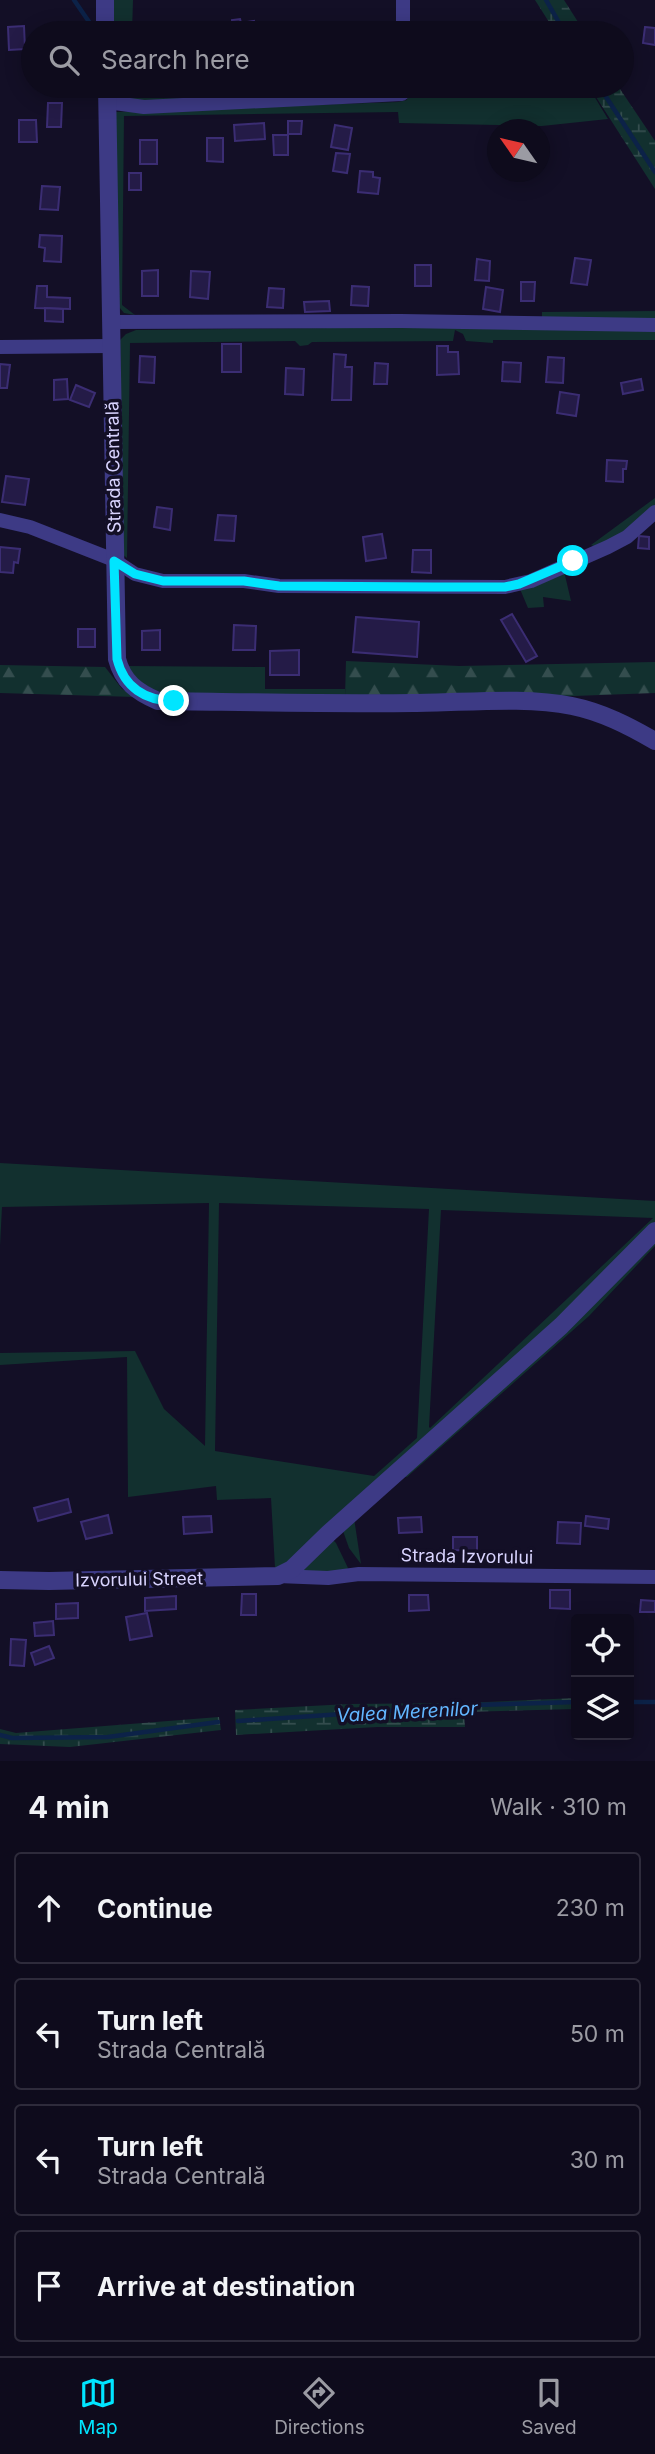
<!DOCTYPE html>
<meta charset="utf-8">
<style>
body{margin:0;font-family:Inter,sans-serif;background:#1c1929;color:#f1f3f6}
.controls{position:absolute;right:21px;bottom:21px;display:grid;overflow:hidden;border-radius:7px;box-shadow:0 4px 18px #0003}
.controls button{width:63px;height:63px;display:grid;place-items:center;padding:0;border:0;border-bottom:2px solid #2e2b3b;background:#0e0b1c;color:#f1f3f6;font:35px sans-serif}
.compass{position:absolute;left:487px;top:119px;width:63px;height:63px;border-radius:50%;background:#0e0b1c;box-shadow:0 4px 18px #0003;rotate:304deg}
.stop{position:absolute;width:21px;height:21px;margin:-16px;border:5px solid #00e5ff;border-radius:50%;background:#fff}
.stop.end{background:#00e5ff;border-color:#fff;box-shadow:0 2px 7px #0008}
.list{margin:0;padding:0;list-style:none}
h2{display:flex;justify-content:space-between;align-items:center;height:91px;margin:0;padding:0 28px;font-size:30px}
h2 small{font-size:23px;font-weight:400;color:#9b9ba3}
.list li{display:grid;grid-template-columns:46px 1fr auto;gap:21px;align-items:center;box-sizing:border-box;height:112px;margin:0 14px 14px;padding:0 14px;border:2px solid #2e2b3b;border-radius:7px}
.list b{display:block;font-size:26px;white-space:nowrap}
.list p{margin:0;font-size:23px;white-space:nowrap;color:#9b9ba3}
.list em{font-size:23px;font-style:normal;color:#9b9ba3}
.icon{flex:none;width:38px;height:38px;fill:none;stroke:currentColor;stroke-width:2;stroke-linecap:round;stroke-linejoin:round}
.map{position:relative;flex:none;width:655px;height:1761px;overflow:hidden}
.search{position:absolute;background:#0e0b1c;box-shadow:0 4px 18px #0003;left:21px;right:21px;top:21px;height:77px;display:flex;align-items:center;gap:18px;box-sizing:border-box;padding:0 24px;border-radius:38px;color:#9b9ba3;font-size:26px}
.sheet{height:595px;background:#0e0b1c}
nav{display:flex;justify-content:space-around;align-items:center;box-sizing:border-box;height:98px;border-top:2px solid #2e2b3b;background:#0e0b1c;font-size:19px;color:#9b9ba3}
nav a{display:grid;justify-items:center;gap:4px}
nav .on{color:#00e5ff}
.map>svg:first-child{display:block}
</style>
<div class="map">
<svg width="655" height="1761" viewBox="0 0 655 1761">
<defs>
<pattern id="forest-firs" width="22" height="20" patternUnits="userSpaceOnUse" patternTransform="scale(1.75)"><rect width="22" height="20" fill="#12302f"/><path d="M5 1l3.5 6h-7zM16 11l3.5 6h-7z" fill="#344d4e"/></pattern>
<pattern id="wetland-marsh" width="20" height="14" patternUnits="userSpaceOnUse" patternTransform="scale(1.75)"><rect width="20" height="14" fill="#12302f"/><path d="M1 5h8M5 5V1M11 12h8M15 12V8" fill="none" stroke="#344d4e"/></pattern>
</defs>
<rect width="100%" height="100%" fill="#130f26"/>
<g fill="#12302f" fill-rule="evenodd">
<path d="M114 0H133L132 33H114Z"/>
<path d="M114 86H394L392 89 147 103C133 101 119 101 114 86Z"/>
<path d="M408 86H588L608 119 542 126 399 123 398 112 124 116 122 305 135 315 124 313 119 307 115 112 398 102 407 100Z"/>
<path d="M655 311V320L542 317V312Z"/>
<path d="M433 327 655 329V340H493V343L466 341 463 334 455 330 453 341 312 342 308 345 300 346 295 341 130 343 127 558 122 554 120 340 126 334 136 330Z"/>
<path d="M655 498V508L624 534 599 548 591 545Z"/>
<path d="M564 571 571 601 543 597 544 607 528 608 520 589Z"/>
<path d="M128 666 265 667V689H345V698L162 694 135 680Z"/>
<path d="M0 1163 655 1201V1225L639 1242 290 1565 275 1568 271 1498 217 1500 216 1486 128 1497 127 1357 0 1365V1353L135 1351 164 1409 205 1446 209 1203 2 1207 0 1246ZM219 1203 429 1209 417 1438 374 1476 215 1451ZM441 1210 653 1218 430 1428 429 1427Z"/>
<path d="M655 1237V1246L589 1316 407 1477 400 1476Z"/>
<path d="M354 1518 361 1564 349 1548 343 1531Z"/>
<path d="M333 1540 336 1543 348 1568 344 1572 305 1574 301 1566Z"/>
</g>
<g fill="url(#forest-firs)">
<path d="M346 661 459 666 655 662V693L546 697 345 698Z"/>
<path d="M0 665 105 667 122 689 136 697 0 693Z"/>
</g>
<g fill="url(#wetland-marsh)">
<path d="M535 0H564L585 33H556Z"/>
<path d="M589 86H618L655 141V189Z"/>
<path d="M576 1698V1709L464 1712 465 1727H377L236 1735 235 1710 349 1704 464 1703Z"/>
<path d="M219 1717 221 1730 70 1747 0 1744V1729L16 1733Z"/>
</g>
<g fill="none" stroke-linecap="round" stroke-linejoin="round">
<g stroke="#0c2248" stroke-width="4.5">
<path d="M74 0 94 29"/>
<path d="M546 0 565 33"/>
<path d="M155 86 175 93"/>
<path d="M599 86 655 172"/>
<path d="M629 1702H655"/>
<path d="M238 1721 475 1705 576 1702"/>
<path d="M0 1735 12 1738 108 1737 218 1722"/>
</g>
</g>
<g fill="#241b47" stroke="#3b2d73" stroke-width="2">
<path d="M240 19 241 23 254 21 256 33H233L232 20Z"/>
<path d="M24 26 25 49 9 50 8 27Z"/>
<path d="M375 26V33H351V27Z"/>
<path d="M645 27 655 28V45L643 43Z"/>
<path d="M48 103H62L61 127H47Z"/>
<path d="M19 120H36L37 142H19Z"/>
<path d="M288 121H302L301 134H288Z"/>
<path d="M264 123 265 139 235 141 234 125Z"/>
<path d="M335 125 352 128 348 150 331 147Z"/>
<path d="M273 135H288V155H274Z"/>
<path d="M207 138H223V162L207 161Z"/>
<rect x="140" y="140" width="17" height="24"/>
<path d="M336 153 350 154 347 173 333 171Z"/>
<path d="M360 171 373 172V177L380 178 378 194 358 192Z"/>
<rect x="129" y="173" width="12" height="17"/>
<path d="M42 186 60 187 58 210 40 209Z"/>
<path d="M40 235 62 236 61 262 44 261 45 248 39 247Z"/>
<path d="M575 258 591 260 587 285 571 283Z"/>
<path d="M477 259 490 261 489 281 475 280Z"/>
<rect x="415" y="265" width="16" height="21"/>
<path d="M158 270V296H142V271Z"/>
<path d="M191 271 210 272 208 299 190 297Z"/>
<path d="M521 282H535L534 301H521Z"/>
<path d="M37 286H47V297L70 298V309L35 308Z"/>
<path d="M352 286 369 287 368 306 351 305Z"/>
<path d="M486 287 503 290 500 312 483 309Z"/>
<path d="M269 288 284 289 283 308 267 307Z"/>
<path d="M329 301 330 311 305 312 304 302Z"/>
<path d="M45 308 63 309V322L45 321Z"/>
<rect x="222" y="344" width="19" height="28"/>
<path d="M437 346H448V352H458L459 374 437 375Z"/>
<path d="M334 354 346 355 345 367H352L351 400H332Z"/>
<path d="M140 356 155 357 154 383 139 382Z"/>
<path d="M548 357 564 358 563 383 546 382Z"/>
<path d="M503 362 521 363 520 382 502 381Z"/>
<path d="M375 363 388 364 387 384H374Z"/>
<path d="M0 364 10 365 7 388H0Z"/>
<path d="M286 368 304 369 303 395 285 394Z"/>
<path d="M67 379 68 399 54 400V380Z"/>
<path d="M641 379 643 390 623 394 621 383Z"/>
<path d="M76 385 95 393 89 407 70 400Z"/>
<path d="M560 392 579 395 576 416 557 413Z"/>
<path d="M607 460 627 461 626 469H623V482L606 481Z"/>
<path d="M6 476 29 479 25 505 2 502Z"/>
<path d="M157 507 172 509 170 530 154 527Z"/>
<path d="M218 515 236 516 234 541 215 540Z"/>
<path d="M382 534 386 558 366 561 363 537Z"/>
<path d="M639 536 649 537V549L638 548Z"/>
<path d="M0 547 20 549 18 563 14 562 13 573 0 572Z"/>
<path d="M413 550H431V573L412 572Z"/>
<path d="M512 614 537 656 526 662 501 620Z"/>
<path d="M356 617 419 622 417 657 353 652Z"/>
<path d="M234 625 256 626 255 650H233Z"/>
<rect x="78" y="629" width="17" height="18"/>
<path d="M160 630V650H142V631Z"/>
<path d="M299 650V675H270V651Z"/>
<path d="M68 1499 71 1512 38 1521 34 1508Z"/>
<path d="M108 1515 112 1533 86 1539 81 1522Z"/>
<path d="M211 1516 212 1532 184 1534 183 1517Z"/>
<path d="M586 1516 609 1519 608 1529 585 1526Z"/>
<path d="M421 1517 422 1532 399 1533 398 1518Z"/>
<path d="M558 1522 581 1523 580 1544 557 1543Z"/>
<path d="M453 1537H477V1551L453 1550Z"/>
<path d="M550 1590H570V1609L550 1608Z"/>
<path d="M242 1594H256V1615H241Z"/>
<path d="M409 1595H428L429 1610 409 1611Z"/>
<path d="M176 1596V1609L145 1611V1598Z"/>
<path d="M641 1600 655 1601V1612H640Z"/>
<path d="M78 1603V1618L56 1619V1604Z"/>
<path d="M147 1613 152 1636 130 1640 126 1617Z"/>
<path d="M53 1621 54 1635 35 1636 34 1623Z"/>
<path d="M11 1639 26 1640 24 1666 10 1665Z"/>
<path d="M49 1646 54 1658 35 1665 31 1653Z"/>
</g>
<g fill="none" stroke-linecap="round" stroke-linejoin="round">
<g stroke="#3d3a85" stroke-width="14">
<path d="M403 33V0"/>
<path d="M107 102 144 107 402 94V86"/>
<path d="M110 322 401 321 655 325"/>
<path d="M0 347 111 346"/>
<path d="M0 520 30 527 114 560 135 574 163 581H244L279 586 505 587 531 581 608 547 627 537 655 512"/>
<path d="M278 1576 328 1578 359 1574 655 1577"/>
</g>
<g stroke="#3d3a85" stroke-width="18">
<path d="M105 0V33"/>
<path d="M107 86 117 659C123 682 137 692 158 701 243 702 328 704 413 703 463 703 524 696 572 706 602 712 629 726 655 741"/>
<path d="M0 1580 49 1581 278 1576 292 1569 329 1533 561 1326 655 1231"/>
</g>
</g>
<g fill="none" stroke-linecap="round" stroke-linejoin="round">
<path stroke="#00e5ff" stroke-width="9" d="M174 701C145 701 124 687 117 659L114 561 135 574 163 581H244L279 586 435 587H505L519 584 573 561"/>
</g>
<g text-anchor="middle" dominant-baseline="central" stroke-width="7" stroke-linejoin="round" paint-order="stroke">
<g font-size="18" fill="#d9d4ff" stroke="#130f26">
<text transform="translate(113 467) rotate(-91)">Strada Centrală</text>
<text transform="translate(467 1556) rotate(1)">Strada Izvorului</text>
<text transform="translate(139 1579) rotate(-1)">Izvorului Street</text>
</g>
<g font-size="19" font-style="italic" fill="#62b6ff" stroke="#130f26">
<text transform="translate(407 1712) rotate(-3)">Valea Merenilor</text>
</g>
</g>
</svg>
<div class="controls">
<button><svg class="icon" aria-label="locate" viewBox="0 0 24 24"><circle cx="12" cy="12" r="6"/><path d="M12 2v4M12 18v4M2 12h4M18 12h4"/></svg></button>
<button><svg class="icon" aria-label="layers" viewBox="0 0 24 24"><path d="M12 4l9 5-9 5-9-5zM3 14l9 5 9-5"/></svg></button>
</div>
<svg class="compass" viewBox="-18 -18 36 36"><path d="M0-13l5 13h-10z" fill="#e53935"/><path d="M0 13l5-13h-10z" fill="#9b9ba3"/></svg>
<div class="stop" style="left:573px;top:561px"></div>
<div class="stop end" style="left:174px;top:701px"></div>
<div class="search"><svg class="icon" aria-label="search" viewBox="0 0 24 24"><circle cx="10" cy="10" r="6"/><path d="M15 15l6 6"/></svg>Search here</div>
</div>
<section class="sheet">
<h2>4 min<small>Walk · 310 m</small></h2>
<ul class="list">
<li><svg class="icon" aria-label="ahead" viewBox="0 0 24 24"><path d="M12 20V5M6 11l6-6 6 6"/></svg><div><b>Continue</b></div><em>230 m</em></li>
<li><svg class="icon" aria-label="left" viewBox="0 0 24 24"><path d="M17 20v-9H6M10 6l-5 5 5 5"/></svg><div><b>Turn left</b><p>Strada Centrală</p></div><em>50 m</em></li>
<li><svg class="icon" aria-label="left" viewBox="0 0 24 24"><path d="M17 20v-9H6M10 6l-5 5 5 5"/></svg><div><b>Turn left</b><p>Strada Centrală</p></div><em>30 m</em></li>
<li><svg class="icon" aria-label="arrive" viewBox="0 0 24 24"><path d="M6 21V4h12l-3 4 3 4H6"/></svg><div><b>Arrive at destination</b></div></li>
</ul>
</section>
<nav>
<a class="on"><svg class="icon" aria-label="map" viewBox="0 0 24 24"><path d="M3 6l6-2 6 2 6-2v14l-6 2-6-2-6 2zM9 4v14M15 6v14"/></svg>Map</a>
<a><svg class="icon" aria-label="directions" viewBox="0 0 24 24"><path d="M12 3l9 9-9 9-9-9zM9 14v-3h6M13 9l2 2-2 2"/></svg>Directions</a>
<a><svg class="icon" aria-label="saved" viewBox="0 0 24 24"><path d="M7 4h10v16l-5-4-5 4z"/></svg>Saved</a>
</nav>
